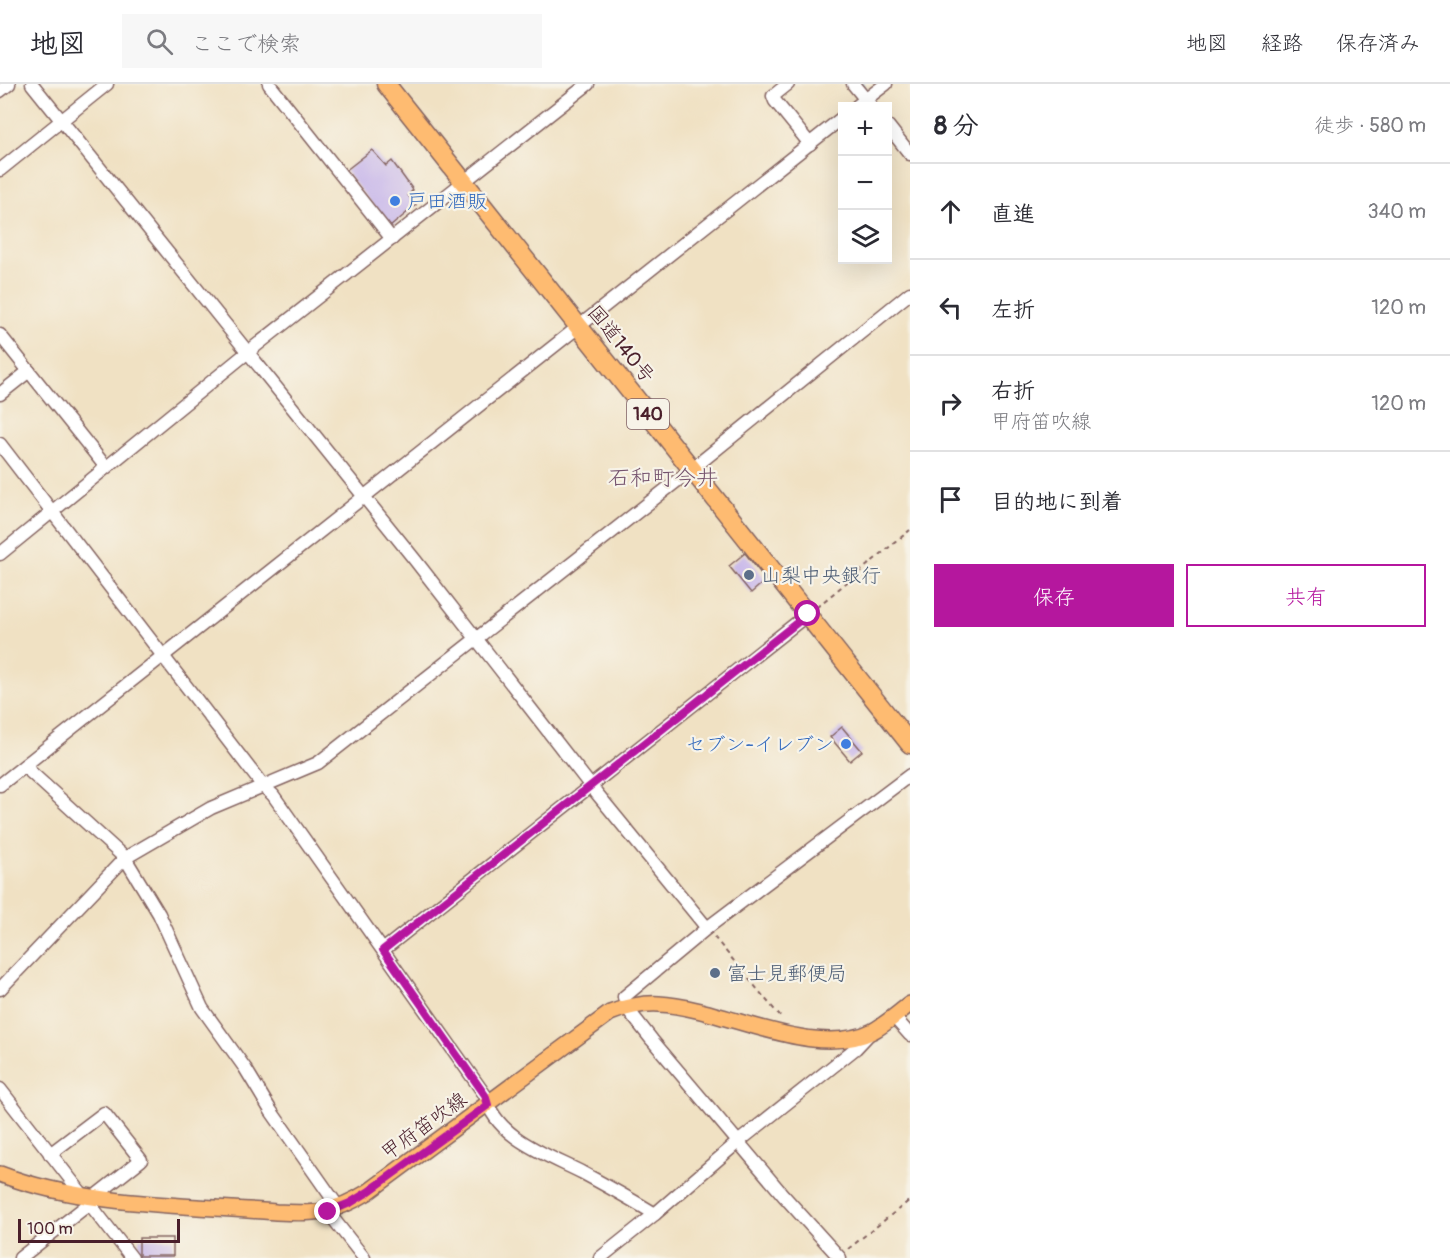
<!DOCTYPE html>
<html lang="ja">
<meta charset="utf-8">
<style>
body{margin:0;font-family:Pangolin,"Klee One",sans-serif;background:#f7f7f7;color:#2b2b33}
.controls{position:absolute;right:18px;top:18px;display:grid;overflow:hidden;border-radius:0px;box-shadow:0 6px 24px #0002}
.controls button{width:54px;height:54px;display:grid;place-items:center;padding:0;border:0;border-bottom:2px solid #e1e1e2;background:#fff;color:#2b2b33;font:30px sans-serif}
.scale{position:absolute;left:18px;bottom:15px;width:162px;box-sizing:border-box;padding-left:6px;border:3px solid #4a1f2b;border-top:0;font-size:16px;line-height:21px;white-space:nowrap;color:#4a1f2b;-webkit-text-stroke:4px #f7f3e8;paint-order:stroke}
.stop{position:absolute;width:18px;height:18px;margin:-14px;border:4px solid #b5179e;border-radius:50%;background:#fff}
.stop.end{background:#b5179e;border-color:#fff;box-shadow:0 2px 6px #0008}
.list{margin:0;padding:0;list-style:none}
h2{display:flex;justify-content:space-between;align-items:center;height:78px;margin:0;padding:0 24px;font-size:26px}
h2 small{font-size:20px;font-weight:400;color:#7c7c81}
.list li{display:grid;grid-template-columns:39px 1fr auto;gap:18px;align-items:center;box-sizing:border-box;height:96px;padding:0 24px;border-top:2px solid #e1e1e2}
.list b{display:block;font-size:22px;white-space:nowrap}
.list p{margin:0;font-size:20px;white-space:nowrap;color:#7c7c81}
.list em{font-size:20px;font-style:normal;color:#7c7c81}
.actions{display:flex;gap:12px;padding:18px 24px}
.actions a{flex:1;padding:14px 0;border:2px solid #b5179e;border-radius:0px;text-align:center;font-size:21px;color:#b5179e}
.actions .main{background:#b5179e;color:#fff}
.icon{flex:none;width:33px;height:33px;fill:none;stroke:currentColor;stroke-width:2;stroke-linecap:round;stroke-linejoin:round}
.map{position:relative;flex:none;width:910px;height:1174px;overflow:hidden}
header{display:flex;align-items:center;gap:36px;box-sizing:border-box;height:84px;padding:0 30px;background:#fff;border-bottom:2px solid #e1e1e2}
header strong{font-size:28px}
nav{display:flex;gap:33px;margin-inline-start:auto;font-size:21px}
.search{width:420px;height:54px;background:#f7f7f7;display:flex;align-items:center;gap:15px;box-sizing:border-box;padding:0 21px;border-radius:0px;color:#7c7c81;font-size:22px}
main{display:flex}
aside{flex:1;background:#fff}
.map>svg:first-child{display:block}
</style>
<header>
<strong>地図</strong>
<div class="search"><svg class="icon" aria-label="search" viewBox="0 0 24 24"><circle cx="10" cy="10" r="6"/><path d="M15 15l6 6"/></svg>ここで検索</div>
<nav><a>地図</a><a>経路</a><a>保存済み</a></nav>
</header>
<main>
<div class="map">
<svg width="910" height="1174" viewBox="0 0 910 1174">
<rect width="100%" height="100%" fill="#f7f3e8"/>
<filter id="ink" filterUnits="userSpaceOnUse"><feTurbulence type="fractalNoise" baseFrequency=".0167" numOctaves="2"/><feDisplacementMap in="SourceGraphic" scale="12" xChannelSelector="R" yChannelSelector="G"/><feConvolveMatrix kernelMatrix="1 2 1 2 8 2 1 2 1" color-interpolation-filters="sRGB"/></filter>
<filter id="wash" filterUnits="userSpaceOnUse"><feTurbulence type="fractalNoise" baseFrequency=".008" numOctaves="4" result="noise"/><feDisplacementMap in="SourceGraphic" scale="24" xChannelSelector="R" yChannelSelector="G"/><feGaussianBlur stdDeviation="1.35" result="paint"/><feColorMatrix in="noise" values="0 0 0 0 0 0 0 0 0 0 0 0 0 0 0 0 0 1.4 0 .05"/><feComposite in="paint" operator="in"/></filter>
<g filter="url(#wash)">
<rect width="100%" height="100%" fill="#f0e1c3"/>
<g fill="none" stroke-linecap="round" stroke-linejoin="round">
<path stroke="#66b2df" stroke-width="3" d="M861 0 865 6"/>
</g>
<g id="blocks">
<g fill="#c5b3ea">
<path d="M372 66 386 82 392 77 413 106 408 111 416 121 390 143 345 87Z"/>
<path d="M745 469 766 496 751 509 729 482Z"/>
<path d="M842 643 862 667 850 677 830 653Z"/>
<rect x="139" y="1154" width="34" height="18"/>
</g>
</g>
</g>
<g filter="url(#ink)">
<use href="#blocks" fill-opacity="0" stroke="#846360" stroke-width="1.5"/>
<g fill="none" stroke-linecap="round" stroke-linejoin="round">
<defs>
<g id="minor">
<path d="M32 0 415 476 590 701 707 844"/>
<path d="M269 0 392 155"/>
<path d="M788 0 773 12 775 17 810 60"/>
<path d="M853 0 871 22"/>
<path d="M0 7 9 0"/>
<path d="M857 22 886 0"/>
<path d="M888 42 910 70"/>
<path d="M0 86 107 0"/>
<path d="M0 251 105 382"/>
<path d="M0 310 29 287"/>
<path d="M0 360 263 702 273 711 485 1011C495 1054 548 1071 583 1089 607 1102 631 1115 655 1130"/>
<path d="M0 470 248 268 588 0"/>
<path d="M24 682 125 774 159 830 202 924 245 984 271 1027 339 1124"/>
<path d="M0 701 842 34"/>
<path d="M383 866 808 530"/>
<path d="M0 905 125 774 211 724 318 679 692 385 910 209"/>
<path d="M894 933 910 951"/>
<path d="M0 1005 132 1174"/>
<path d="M50 1070 104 1029 141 1076 94 1113"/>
<path d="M328 1128 364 1174"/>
<path d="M20 1174 89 1120"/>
<path d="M600 1174 655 1130 738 1058 856 964 871 948"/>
<path d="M840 1174 783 1111 652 956 626 923 624 913 707 844 910 691"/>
</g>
<path id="major" d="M0 1090C83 1122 187 1121 276 1128 317 1130 332 1130 368 1108L610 929C626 923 642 919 659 920 723 923 813 977 873 947 886 940 898 929 910 920"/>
<path id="highway" d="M386 0 910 660"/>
</defs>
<use href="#minor" stroke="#846360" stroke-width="15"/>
<use href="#major" stroke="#846360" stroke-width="18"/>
<use href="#highway" stroke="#846360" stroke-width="21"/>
<g stroke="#846360" stroke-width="2" stroke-dasharray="4.5 4.5" stroke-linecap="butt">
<path d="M817 523 910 446"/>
<path d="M714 853 783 936"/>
<path d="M848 1165 910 1116"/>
</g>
<use href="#minor" stroke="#fff" stroke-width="12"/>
<use href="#major" stroke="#febb71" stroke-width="15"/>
<use href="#highway" stroke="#febb71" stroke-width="18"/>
</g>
</g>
<g fill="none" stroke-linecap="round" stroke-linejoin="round" filter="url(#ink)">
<path stroke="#b5179e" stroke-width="8" d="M328 1128 350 1119 368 1108 488 1021 485 1011 383 866 808 530"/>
</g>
<g fill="#3f7fe0" stroke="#f7f3e8" stroke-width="2">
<circle cx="395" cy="117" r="6"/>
<circle cx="846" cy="660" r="6"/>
</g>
<g fill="#5c6f8a" stroke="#f7f3e8" stroke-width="2">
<circle cx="749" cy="491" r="6"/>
<circle cx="715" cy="889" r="6"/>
</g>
<g text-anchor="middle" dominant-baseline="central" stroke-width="4.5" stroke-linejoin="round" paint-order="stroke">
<rect fill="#f7f3e8" stroke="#7e5f64" stroke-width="1.5" x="627" y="315" width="42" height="30" rx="4.5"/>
<g font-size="18" font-weight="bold" fill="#4a1f2b">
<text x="648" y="330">140</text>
</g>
<g font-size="20" fill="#366cbe" stroke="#f7f3e8" text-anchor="start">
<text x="407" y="117">戸田酒販</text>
<text x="834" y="660" text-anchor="end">セブン-イレブン</text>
</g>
<g font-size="20" fill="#4a1f2b" stroke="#f7f3e8">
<text transform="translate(621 260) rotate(51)">国道140号</text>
<text transform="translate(424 1042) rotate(-36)">甲府笛吹線</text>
</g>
<g font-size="20" fill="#4e5e75" stroke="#f7f3e8" text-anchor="start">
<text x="761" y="491">山梨中央銀行</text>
<text x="727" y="889">富士見郵便局</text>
</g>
<g font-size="22" fill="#75536e" stroke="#f7f3e8">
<text x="663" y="394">石和町今井</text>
</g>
</g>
</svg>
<div class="controls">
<button>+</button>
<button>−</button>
<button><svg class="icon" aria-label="layers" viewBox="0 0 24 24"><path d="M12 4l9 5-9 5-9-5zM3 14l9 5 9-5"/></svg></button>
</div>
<div class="scale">100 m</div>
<div class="stop" style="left:808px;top:530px"></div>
<div class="stop end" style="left:328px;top:1128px"></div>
</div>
<aside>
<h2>8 分<small>徒歩 · 580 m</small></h2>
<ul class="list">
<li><svg class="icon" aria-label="ahead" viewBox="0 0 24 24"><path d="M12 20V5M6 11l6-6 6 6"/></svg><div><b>直進</b></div><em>340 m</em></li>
<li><svg class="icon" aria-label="left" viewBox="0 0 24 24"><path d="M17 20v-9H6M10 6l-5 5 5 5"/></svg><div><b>左折</b></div><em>120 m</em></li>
<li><svg class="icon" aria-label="right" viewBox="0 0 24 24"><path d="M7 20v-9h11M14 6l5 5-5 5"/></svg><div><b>右折</b><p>甲府笛吹線</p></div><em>120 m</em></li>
<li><svg class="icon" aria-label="arrive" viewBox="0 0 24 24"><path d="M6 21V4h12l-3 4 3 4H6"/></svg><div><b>目的地に到着</b></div></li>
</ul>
<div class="actions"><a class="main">保存</a><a>共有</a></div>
</aside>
</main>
